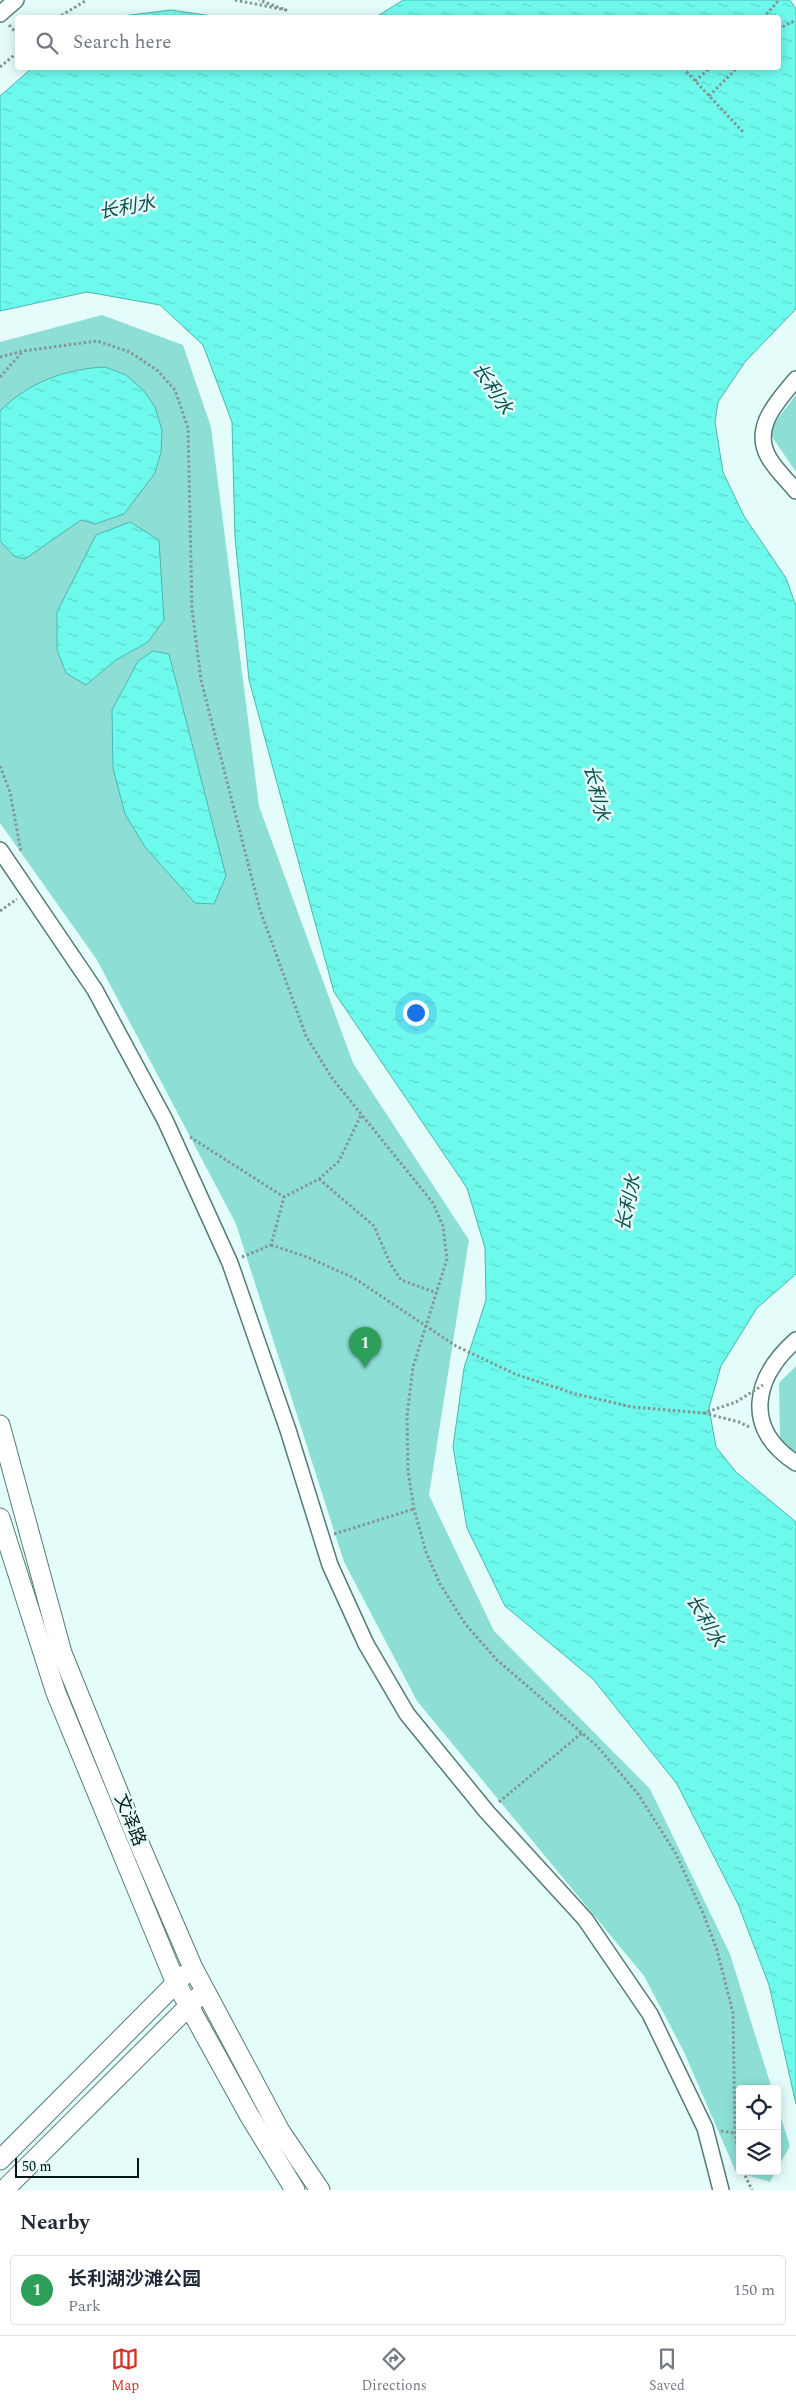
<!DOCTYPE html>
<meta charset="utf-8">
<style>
body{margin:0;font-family:Spectral,"Noto Sans SC",serif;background:#f2f2f3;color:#1f2937}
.controls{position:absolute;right:15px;bottom:15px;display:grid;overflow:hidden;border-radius:5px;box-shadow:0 2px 12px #0003}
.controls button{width:45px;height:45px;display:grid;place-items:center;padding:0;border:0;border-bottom:1px solid #e0e1e3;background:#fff;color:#1f2937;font:25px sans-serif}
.scale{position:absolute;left:15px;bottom:12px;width:124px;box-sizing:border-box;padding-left:5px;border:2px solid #061614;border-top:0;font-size:14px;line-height:18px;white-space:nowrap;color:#061614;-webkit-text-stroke:4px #e4fdfa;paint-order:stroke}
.you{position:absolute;left:415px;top:1012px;width:18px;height:18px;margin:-12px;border:4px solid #fff;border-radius:50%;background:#1a73e8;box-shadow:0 0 0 8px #1a73e833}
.badge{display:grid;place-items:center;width:32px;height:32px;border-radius:50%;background:#d93025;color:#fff;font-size:16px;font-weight:700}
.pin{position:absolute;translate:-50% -41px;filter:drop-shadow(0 1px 2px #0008)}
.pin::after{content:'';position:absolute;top:26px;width:18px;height:15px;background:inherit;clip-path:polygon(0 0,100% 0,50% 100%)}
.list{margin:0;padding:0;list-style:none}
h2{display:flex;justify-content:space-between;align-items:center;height:65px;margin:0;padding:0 20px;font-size:21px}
h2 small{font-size:16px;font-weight:400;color:#747a83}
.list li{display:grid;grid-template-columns:32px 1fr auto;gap:15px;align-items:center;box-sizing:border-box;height:70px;margin:0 10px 10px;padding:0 10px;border:1px solid #e0e1e3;border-radius:5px}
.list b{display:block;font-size:19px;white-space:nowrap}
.list p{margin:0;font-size:16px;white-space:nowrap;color:#747a83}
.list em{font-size:16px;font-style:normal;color:#747a83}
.icon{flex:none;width:28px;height:28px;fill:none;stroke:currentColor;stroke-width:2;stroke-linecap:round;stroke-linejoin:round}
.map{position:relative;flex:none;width:796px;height:2190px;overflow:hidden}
.search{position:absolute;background:#fff;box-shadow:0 2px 12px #0003;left:15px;right:15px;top:15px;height:55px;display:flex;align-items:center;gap:12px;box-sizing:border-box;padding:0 18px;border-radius:5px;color:#747a83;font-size:19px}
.sheet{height:145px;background:#fff}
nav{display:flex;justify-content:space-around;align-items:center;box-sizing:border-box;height:70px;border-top:1px solid #e0e1e3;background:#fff;font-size:14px;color:#747a83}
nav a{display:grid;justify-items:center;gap:2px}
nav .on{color:#d93025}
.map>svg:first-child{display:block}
</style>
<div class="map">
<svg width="796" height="2190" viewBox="0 0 796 2190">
<defs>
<pattern id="water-ripples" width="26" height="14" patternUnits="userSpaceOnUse" patternTransform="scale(1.25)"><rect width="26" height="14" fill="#6dfaed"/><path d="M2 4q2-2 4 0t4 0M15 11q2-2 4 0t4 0" fill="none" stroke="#5dd6ca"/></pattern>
</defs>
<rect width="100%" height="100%" fill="#e4fdfa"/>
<g fill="#8ddfd6">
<path d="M102 315 183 345 211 427 259 806 353 1063 469 1240 429 1495 494 1631 650 1789 730 1954 772 2089H740V2171H776L770 2182 736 2172 684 2052 644 1976 417 1701 344 1562 236 1224 97 960 0 823V342Z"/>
<path d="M796 395V472L768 431Z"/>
<path d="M796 1366V1453L780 1440 779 1383Z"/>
<path d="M777 2105 790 2146 777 2169Z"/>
</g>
<g fill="url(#water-ripples)" stroke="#4eb6ac">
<path d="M403 0H790L796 9V309L745 362 718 402 715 422 723 472 744 516 786 578 796 606V1274L757 1308 721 1366 709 1408 716 1447 736 1472 796 1522V2104L769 1985 738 1904 677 1784 593 1679 505 1606 467 1528 453 1447 464 1368 486 1300 485 1248 467 1188 334 992 249 680 235 537 232 422 203 345 160 305 87 292 0 311V96L32 68H778V18L376 17Z"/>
<path d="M171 10 219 17H114Z"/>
<path d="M105 367 126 375 144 391 155 407 162 430 161 452 155 473 124 514 95 524 81 520 25 559 14 556 0 541V411C29 382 65 369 105 367Z"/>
<path d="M130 522 159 540 164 620 148 642 116 660 86 685 66 673 57 650V612L96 535Z"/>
<path d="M153 651 169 654 226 876 214 904 195 903 145 847 125 814 113 768 112 710 138 661Z"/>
</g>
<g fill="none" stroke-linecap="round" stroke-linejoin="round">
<defs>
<g id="minor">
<path d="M0 14 16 0"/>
<path d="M796 379C778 401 751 427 769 458 776 470 787 480 796 491"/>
<path d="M0 850 95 990 165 1120 230 1263 288 1430 330 1565 366 1644 407 1714 487 1812 585 1919 650 2014 705 2128 721 2190"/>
<path d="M796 1340C753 1378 743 1429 796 1463"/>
</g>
<g id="tertiary">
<path d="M0 1425 62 1653 139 1843 193 1968 280 2131 320 2190"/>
<path d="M0 1518 56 1693 175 1981 249 2115 295 2190"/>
<path d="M0 2160 184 1975"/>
<path d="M4 2190 198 1997"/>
</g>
</defs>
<use href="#minor" stroke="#547c77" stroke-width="18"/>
<use href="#tertiary" stroke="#547c77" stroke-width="21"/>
<g stroke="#839896" stroke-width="3" stroke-dasharray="2.5 2.5" stroke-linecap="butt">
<path d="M235 0 286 10 259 0"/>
<path d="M57 18 87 0"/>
<path d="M763 18 779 0"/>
<path d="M9 25 18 35"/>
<path d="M778 29 796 20"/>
<path d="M0 67 18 52"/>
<path d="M683 68 744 133"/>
<path d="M695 81 710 68"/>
<path d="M709 96 737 68"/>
<path d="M0 357 23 351 97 341 130 352 158 371 175 390 188 428 192 609 201 680 260 910 306 1036 332 1078 433 1203 443 1226 447 1259 413 1367 407 1416 408 1471 414 1509 426 1552 440 1584 466 1625 497 1660 597 1746 638 1794 676 1854 703 1913 717 1950 733 2013 735 2133 740 2164"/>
<path d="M0 377 23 351"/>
<path d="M0 766 10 792 21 852"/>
<path d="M0 911 17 899"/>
<path d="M190 1137 284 1197"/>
<path d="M319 1179 374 1226 390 1263 401 1280 437 1293"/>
<path d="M242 1257 271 1245 284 1197 319 1179 339 1161 361 1115"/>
<path d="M704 1413 739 1422 749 1427"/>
<path d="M334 1534 414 1509"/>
<path d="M499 1802 583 1732"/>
<path d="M721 2131 735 2133"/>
<path d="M743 2171 752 2190"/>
</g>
<use href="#minor" stroke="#fff" stroke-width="15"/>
<use href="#tertiary" stroke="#fff" stroke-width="19"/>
<path stroke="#839896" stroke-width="3" stroke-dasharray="2.5 2.5" stroke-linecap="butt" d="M271 1245 307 1257 354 1278 456 1346 515 1374 572 1393 632 1407 704 1413 736 1402 763 1385"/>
</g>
<g text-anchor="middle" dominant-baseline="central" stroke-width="5" stroke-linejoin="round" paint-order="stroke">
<g font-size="18" fill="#061614" stroke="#e4fdfa">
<text transform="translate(130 1820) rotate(68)">文泽路</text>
</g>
<g font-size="19" font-style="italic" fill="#11504b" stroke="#e4fdfa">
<text transform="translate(127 208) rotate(-10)">长利水</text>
<text transform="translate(492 389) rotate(57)">长利水</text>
<text transform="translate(596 793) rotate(77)">长利水</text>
<text transform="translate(629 1203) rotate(-78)">长利水</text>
<text transform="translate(705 1621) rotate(60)">长利水</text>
</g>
</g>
</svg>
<div class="controls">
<button><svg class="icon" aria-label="locate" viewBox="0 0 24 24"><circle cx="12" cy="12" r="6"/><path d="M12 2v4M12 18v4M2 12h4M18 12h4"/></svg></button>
<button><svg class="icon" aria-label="layers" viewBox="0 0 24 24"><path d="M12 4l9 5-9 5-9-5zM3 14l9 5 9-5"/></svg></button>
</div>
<div class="scale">50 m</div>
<div class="you"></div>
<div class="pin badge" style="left:365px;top:1368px;background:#2e9e5b">1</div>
<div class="search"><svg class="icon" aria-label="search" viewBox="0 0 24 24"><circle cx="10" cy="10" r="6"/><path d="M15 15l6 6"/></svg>Search here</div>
</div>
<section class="sheet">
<h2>Nearby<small></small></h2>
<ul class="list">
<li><span class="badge" style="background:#2e9e5b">1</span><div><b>长利湖沙滩公园</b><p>Park</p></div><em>150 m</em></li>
</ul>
</section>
<nav>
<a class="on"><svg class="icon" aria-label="map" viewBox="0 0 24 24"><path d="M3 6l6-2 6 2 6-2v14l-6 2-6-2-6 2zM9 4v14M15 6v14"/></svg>Map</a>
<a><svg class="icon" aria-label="directions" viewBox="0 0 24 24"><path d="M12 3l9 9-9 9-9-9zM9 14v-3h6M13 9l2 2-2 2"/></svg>Directions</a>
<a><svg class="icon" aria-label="saved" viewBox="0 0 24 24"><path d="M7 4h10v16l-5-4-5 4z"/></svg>Saved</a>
</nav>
